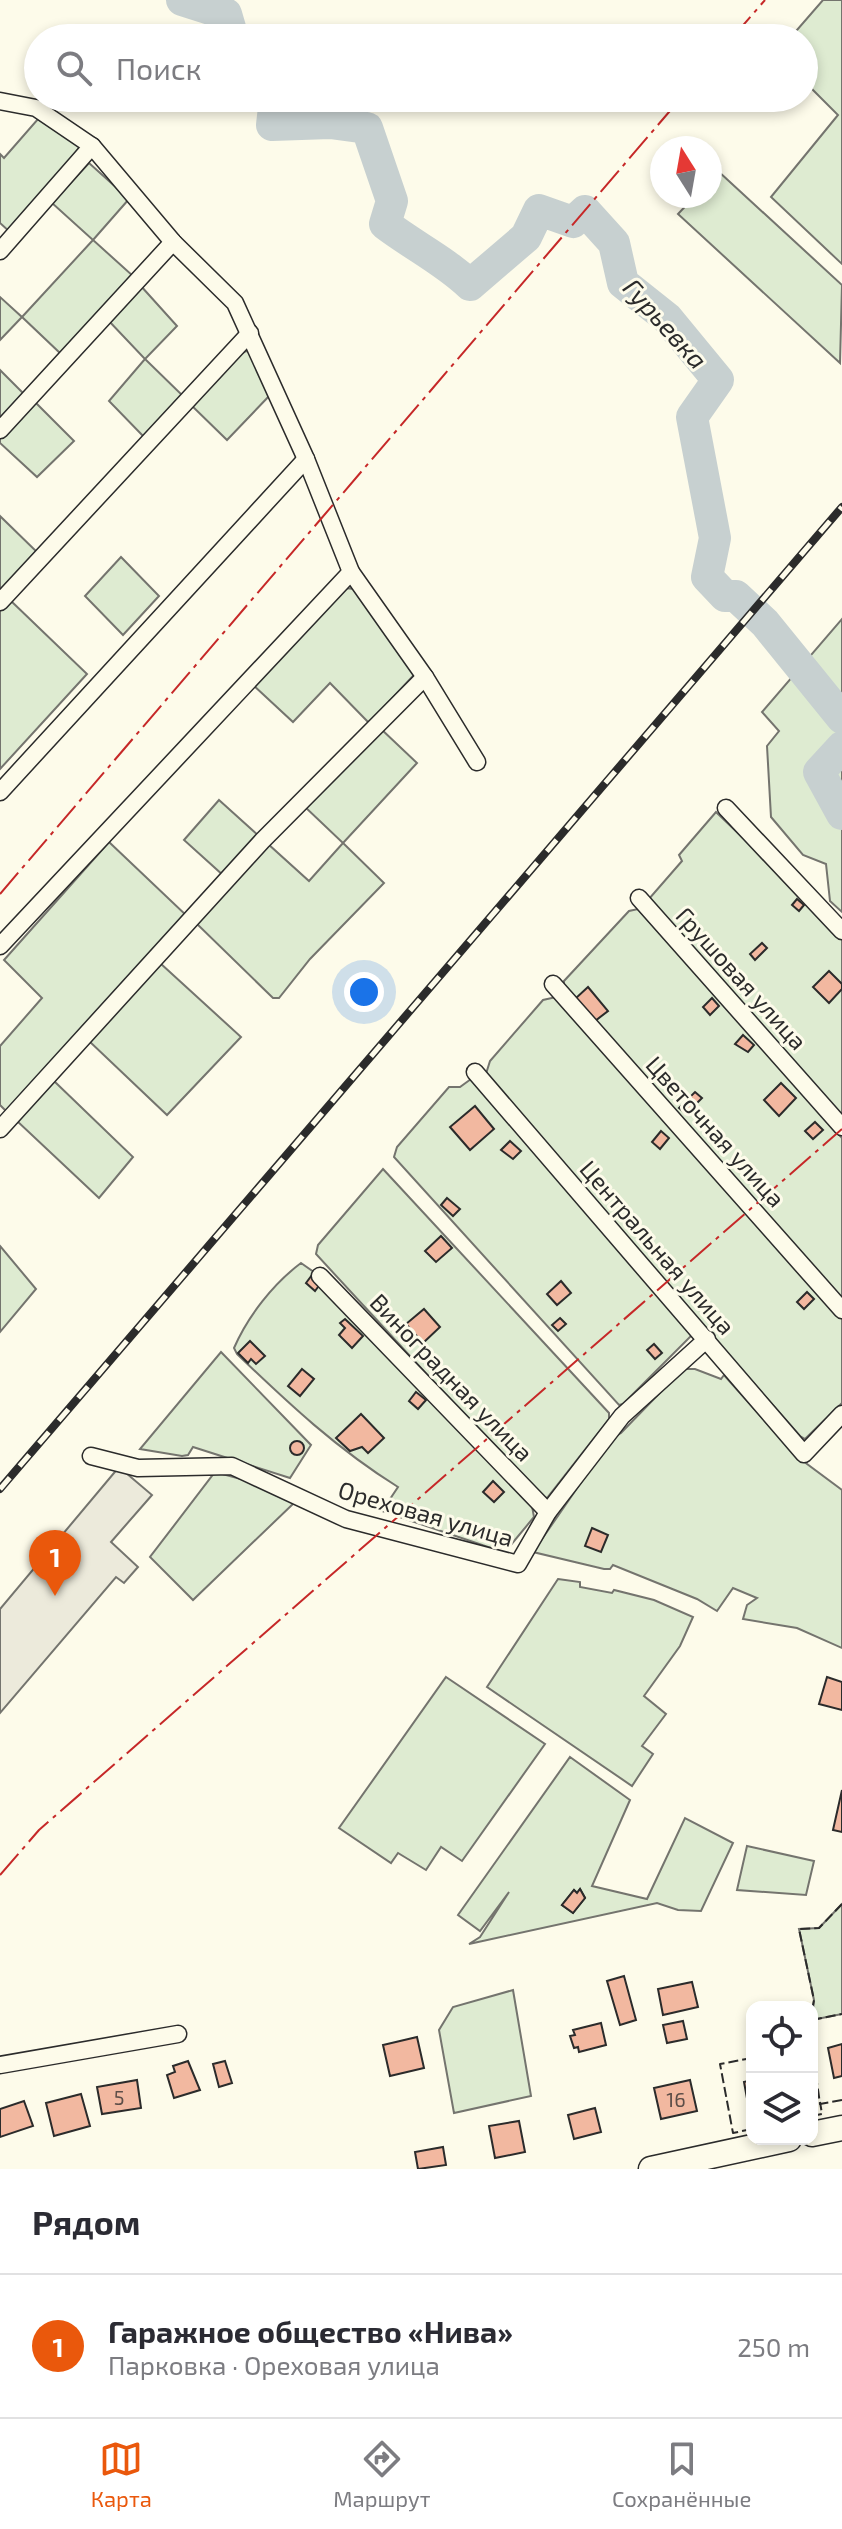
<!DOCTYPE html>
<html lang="ru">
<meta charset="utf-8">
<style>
body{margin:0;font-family:"Exo 2",sans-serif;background:#f2f2f3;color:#2b2b33}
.controls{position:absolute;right:24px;bottom:24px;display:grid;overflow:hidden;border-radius:16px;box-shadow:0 4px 12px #0003}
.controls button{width:72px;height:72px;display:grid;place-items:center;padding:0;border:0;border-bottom:2px solid #e1e1e2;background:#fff;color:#2b2b33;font:40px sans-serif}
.compass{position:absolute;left:650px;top:136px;width:72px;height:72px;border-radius:50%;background:#fff;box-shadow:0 4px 12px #0003;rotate:349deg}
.you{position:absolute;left:364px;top:992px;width:28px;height:28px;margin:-20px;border:6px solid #fff;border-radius:50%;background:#1a73e8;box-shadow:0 0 0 12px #1a73e833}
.badge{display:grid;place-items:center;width:52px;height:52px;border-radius:50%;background:#ea580c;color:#fff;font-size:26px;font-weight:700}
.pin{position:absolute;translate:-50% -66px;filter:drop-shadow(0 2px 4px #0008)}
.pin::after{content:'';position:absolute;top:42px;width:28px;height:24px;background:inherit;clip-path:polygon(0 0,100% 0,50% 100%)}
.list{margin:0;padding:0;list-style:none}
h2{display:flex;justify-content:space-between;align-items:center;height:104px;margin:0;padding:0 32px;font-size:34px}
h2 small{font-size:26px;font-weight:400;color:#7c7c81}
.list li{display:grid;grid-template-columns:52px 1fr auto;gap:24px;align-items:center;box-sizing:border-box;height:144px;padding:0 32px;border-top:2px solid #e1e1e2}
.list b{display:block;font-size:30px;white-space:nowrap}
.list p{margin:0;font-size:26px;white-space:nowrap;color:#7c7c81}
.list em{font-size:26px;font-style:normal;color:#7c7c81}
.icon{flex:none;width:44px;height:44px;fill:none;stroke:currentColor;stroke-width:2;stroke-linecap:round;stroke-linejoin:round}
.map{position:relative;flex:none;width:842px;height:2169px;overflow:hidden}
.search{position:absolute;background:#fff;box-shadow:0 4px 12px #0003;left:24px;right:24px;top:24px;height:88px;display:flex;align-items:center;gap:20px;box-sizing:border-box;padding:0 28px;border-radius:44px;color:#7c7c81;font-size:30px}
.sheet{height:248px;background:#fff}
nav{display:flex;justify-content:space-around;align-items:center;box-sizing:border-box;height:112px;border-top:2px solid #e1e1e2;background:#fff;font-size:22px;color:#7c7c81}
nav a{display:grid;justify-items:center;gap:4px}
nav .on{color:#ea580c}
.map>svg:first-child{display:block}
</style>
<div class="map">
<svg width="842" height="2169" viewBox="0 0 842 2169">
<rect width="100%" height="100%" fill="#fdfbea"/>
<g fill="#deebd1" stroke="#74746e" stroke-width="2">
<path d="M823 0H842V264L771 197 838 115 804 81V38H790Z"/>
<path d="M38 119 81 145 45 195 11 233 0 223V154L4 158Z"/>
<path d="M89 163 129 199 93 240 133 276 61 354 22 317 0 340V297L22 317 93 240 52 203Z"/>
<path d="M718 171 842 285 840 363 678 214 695 196H710V180Z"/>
<path d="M140 285 177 326 145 359 183 396 145 438 109 401 145 359 107 319Z"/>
<path d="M246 351 251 352 271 394 227 440 189 403 233 358Z"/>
<path d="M0 370 25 395 0 422Z"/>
<path d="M33 400 74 441 37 477 0 443V438Z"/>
<path d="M0 516 39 554 4 593 0 590Z"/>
<path d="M121 557 159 596 123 635 85 596Z"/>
<path d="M344 588 355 589 414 670 413 676 369 723 330 683 293 722 253 685Z"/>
<path d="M10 600 87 674 0 769V611Z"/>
<path d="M842 619V912L830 901 826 864 803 855 771 817 767 746 779 731 762 712Z"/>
<path d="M380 728 417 763 343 843 384 883 310 959 279 998H273L196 923 268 844 309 881 343 843 304 806Z"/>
<path d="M219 800 260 837 224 876 184 840Z"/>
<path d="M716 812 842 933V1121L648 900 682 861 679 855Z"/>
<path d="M109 842 188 917 8 1113 0 1105V1046L42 998 4 960Z"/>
<path d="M638 909 842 1138V1300L564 989V981L629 911Z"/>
<path d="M160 963 241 1037 167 1115 89 1041Z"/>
<path d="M556 997 842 1319V1403L805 1439 800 1436 485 1077 490 1061 543 1000Z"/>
<path d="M471 1079 692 1335 623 1404 619 1405 394 1157 397 1147 449 1087H460Z"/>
<path d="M54 1081 133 1157 99 1198 17 1121Z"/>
<path d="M383 1169 609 1413V1419L547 1498 539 1496 316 1254 318 1245Z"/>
<path d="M0 1246 36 1289 0 1332Z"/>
<path d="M301 1263 321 1277 532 1506 534 1517 510 1546 503 1547 509 1540 504 1536 494 1549 382 1511 398 1487C337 1449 288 1403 237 1354L234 1348C248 1316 273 1284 301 1263Z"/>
<path d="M221 1352 311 1445 290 1478 193 1447 188 1455 182 1456 140 1449Z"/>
<path d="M683 1369H695L721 1379 724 1375 795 1455 842 1490V1648L797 1628 743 1619 747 1605 757 1598 733 1588 717 1611 697 1599 613 1565 610 1569H604L533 1552 611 1439 621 1433Z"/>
<path d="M215 1472 252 1482 295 1502 193 1600 150 1557Z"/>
<path d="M558 1579 580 1582V1587L612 1593 614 1590 654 1600 693 1617 680 1646 644 1696 666 1714 642 1746 653 1754 632 1786 487 1687Z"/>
<path d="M446 1677 545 1744 462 1861 441 1847 426 1870 398 1853 391 1863 339 1828Z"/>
<path d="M570 1757 630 1800 592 1886 647 1899 685 1818 733 1843 701 1911 678 1910 657 1903 469 1944 480 1937 509 1892 480 1931 458 1915Z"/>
<path d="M747 1846 814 1861 806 1895 737 1890Z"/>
<path d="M842 1904V2014L812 2020 814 2000 799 1929 819 1928Z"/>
<path d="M513 1990 531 2096 454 2113 439 2030 453 2007Z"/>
</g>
<path fill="#eceadb" stroke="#74746e" stroke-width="2" d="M119 1467 152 1495 111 1542 138 1567 124 1583 116 1577 0 1713V1609Z"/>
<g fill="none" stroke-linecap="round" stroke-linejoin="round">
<g stroke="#c7d0d0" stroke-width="32">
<path d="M182 0 226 14 233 38"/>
<path d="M275 98 272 125 330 123 367 128 392 201 385 224C414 246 445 261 470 285L526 237 539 210 573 222 585 211 614 243 623 283 667 318 718 380 692 417 715 538 707 577 725 596H736L765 623 842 718"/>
<path d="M842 747 819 772 842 814"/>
</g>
</g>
<g fill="#f2b8a0" stroke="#2b2b2b" stroke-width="2">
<path d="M797 899 804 905 799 911 792 905Z"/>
<path d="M762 943 767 948 755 960 750 954Z"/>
<path d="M829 971 842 984V989L829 1003 813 987Z"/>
<path d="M588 987 608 1011 595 1021 576 998Z"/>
<path d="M712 998 719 1006 710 1015 703 1007Z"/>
<path d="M743 1035 754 1045 748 1052 735 1044Z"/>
<path d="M781 1083 796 1098 779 1116 764 1100Z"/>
<path d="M695 1092 702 1098 686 1114 679 1108Z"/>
<path d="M475 1106 494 1129 470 1150 450 1127Z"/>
<path d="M815 1122 823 1130 813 1139 805 1131Z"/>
<path d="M661 1131 669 1138 660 1149 652 1142Z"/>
<path d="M510 1141 521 1151 513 1159 501 1150Z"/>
<path d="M447 1198 460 1209 453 1216 441 1205Z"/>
<path d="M441 1236 452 1248 436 1262 425 1251Z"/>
<path d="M312 1275 321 1283 315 1291 306 1283Z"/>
<path d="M561 1281 571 1293 557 1305 547 1294Z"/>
<path d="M807 1292 814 1299 804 1309 797 1302Z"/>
<path d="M424 1309 440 1327 423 1343 406 1324Z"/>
<path d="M560 1318 566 1324 558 1331 552 1325Z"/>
<path d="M345 1319 363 1336 352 1348 339 1335 345 1328 340 1323Z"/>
<path d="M250 1341 265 1356 256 1364 251 1359 248 1363 238 1353Z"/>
<path d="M654 1344 662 1353 655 1359 647 1350Z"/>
<path d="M302 1369 314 1379 300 1396 288 1386Z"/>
<path d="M416 1392 426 1400 418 1409 409 1401Z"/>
<path d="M361 1414 384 1438 368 1453 362 1447 350 1451 336 1438Z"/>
<circle cx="297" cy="1448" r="7"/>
<path d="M493 1481 504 1492 494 1502 483 1492Z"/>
<path d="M592 1528 608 1535 601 1552 585 1546Z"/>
<path d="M827 1677 842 1682V1710L819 1704Z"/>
<path d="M842 1790V1832L833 1830Z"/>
<path d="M580 1889 585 1898 573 1913 562 1905 574 1890 577 1893Z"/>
<path d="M580 1889 585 1898 573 1913 562 1905 574 1890 577 1893Z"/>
<path d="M624 1976 636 2020 620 2025 607 1981Z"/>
<path d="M692 1982 698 2007 663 2015 658 1989Z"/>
<path d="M683 2021 687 2039 667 2043 663 2025Z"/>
<path d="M601 2023 606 2045 579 2052 578 2047 574 2048 570 2036 575 2035 573 2030Z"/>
<path d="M417 2037 424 2068 390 2076 383 2045Z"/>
<path d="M842 2044V2076L834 2078 828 2048Z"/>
<path d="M188 2061 200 2090 174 2098 167 2075 175 2072 173 2066Z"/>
<path d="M225 2061 232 2083 219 2087 213 2064Z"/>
<path d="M137 2080 141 2108 102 2114 97 2087Z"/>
<path d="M690 2080 697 2111 661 2119 654 2088Z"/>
<path d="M752 2080V2104H748L744 2082Z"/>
<path d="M81 2094 90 2126 54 2136 46 2103Z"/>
<path d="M24 2101 33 2126 0 2137V2109Z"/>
<path d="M595 2108 601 2132 574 2139 568 2115Z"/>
<path d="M519 2121 525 2152 495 2158 489 2126Z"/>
<path d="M443 2147 446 2165 418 2169 415 2152Z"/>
</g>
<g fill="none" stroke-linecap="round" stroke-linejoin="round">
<defs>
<g id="street">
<path d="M0 101 36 108 92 146 173 242 235 303 306 459 351 572 425 677 477 762"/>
<path d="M0 251 92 146"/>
<path d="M0 430 173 242"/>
<path d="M0 602 250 333"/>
<path d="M0 792 306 459"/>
<path d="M726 808 842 931"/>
<path d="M639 898 842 1127"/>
<path d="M0 946 351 572"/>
<path d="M553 984 842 1310"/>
<path d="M475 1072 804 1454 842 1414"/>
<path d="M0 1129 262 841 425 677"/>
<path d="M320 1276 548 1512"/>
<path d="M91 1456 138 1468 232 1466 346 1519 518 1564 548 1512 622 1416 707 1339"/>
<path d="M0 2065 178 2034"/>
</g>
<g id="secondary">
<path d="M812 2134 842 2128"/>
<path d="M651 2169 789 2139"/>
</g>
</defs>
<use href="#street" stroke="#2b2b2b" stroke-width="19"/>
<use href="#secondary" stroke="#2b2b2b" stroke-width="27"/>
<use href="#street" stroke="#fdfbea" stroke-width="16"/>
<use href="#secondary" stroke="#fdfbea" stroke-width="24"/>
<defs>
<path id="rail" d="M0 1489 842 507"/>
</defs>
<use href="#rail" stroke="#2b2b2b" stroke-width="8"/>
<use href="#rail" stroke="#fdfbea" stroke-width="5" stroke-dasharray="15" stroke-linecap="butt"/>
<g stroke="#2b2b2b" stroke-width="2" stroke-dasharray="10 4" stroke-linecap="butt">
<path d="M812 2010 814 2000 799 1929 819 1928 842 1904"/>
<path d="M812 2020 842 2014"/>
<path d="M812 2047 820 2104 842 2100"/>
<path d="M752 2058 720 2064 733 2133 752 2129"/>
<path d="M812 2116 822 2114 820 2102"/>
</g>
<g stroke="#c62828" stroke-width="2" stroke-dasharray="28 6 4 6" stroke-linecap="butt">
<path d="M732 38 765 0"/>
<path d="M0 894 681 98"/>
<path d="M0 1875 39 1830 842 1129"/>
</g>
</g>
<g text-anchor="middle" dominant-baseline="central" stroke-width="6" stroke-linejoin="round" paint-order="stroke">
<g font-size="20" fill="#5d4e48">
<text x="119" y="2097">5</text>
<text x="676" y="2099">16</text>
</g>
<g font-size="24" fill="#2b2b2b" stroke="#fdfbea">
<text transform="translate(742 978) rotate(48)">Грушовая улица</text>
<text transform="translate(716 1131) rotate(48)">Цветочная улица</text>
<text transform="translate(658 1247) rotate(49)">Центральная улица</text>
<text transform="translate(452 1377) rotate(46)">Виноградная улица</text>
<text transform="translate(426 1513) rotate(16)">Ореховая улица</text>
</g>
<g font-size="26" font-style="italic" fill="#2b2b2b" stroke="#fdfbea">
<text transform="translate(666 323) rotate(48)">Гурьевка</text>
</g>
</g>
</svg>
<div class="controls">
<button><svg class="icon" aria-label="locate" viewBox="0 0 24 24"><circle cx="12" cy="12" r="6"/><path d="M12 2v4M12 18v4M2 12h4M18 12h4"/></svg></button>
<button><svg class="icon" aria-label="layers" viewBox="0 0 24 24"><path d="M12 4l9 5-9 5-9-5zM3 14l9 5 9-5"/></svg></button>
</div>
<svg class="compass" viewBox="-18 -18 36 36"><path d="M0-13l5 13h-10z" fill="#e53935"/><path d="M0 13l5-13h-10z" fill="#7c7c81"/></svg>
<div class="you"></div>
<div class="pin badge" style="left:55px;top:1596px">1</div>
<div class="search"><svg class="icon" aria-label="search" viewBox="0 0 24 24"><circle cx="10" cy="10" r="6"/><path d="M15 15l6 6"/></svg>Поиск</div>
</div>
<section class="sheet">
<h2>Рядом<small></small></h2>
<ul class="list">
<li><span class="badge">1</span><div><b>Гаражное общество «Нива»</b><p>Парковка · Ореховая улица</p></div><em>250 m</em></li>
</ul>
</section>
<nav>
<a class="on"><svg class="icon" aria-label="map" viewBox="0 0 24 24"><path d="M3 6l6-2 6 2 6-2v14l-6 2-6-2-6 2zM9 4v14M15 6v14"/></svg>Карта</a>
<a><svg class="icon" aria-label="directions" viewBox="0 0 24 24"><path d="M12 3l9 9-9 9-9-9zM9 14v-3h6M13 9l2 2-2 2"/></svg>Маршрут</a>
<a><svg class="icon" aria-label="saved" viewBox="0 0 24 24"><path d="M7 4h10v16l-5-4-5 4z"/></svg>Сохранённые</a>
</nav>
